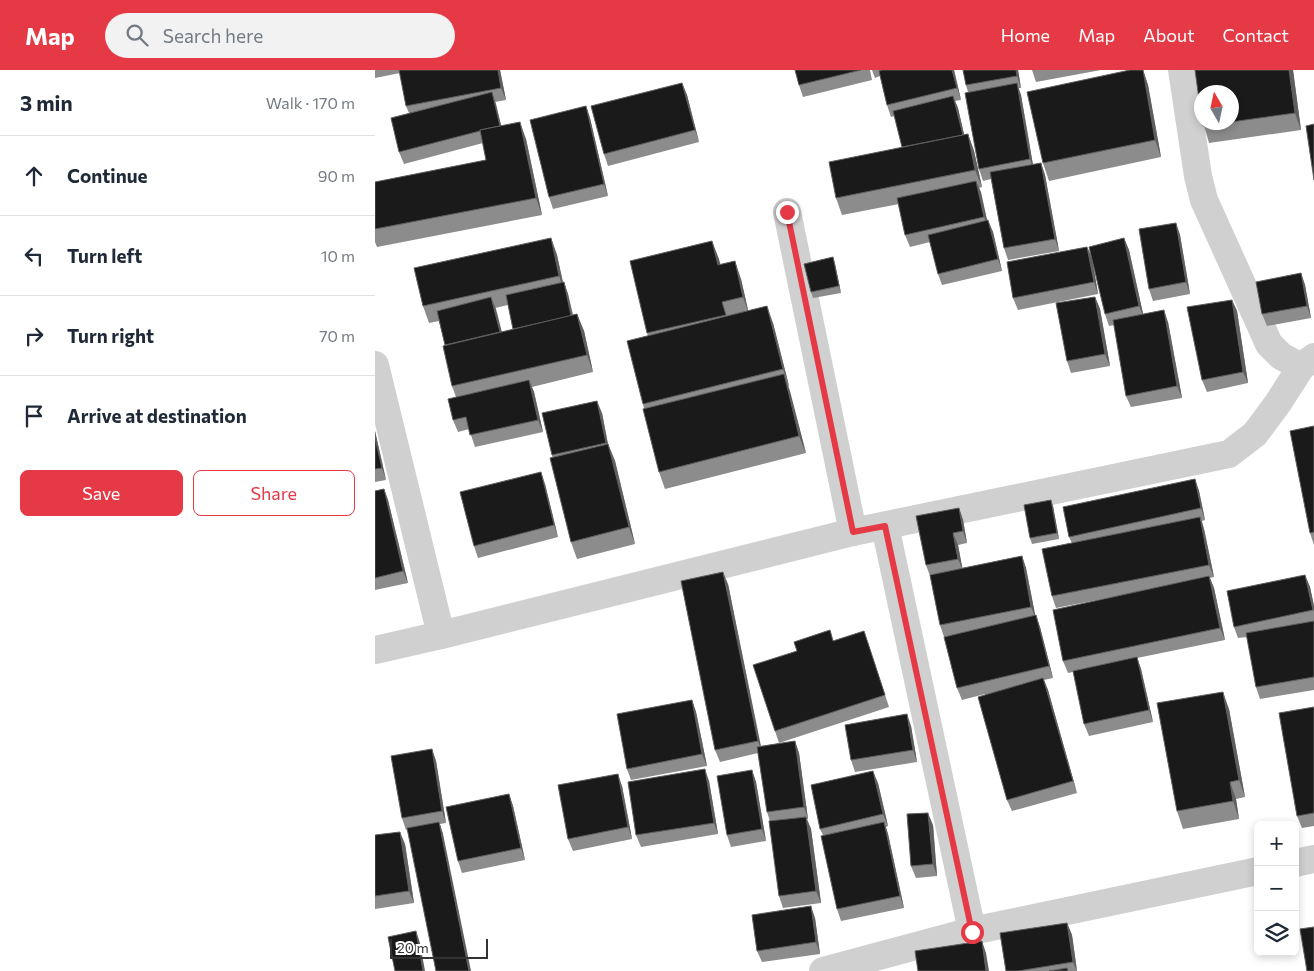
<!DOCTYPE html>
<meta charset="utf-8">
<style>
body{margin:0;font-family:Commissioner,sans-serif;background:#f2f2f3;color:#1f2937}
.controls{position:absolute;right:15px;bottom:15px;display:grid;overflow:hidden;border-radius:8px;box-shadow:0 2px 8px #0003}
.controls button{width:45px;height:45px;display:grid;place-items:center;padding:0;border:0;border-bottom:1px solid #e0e1e3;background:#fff;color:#1f2937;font:25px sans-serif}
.compass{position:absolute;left:819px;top:15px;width:45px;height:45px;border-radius:50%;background:#fff;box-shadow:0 2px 8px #0003;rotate:351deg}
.scale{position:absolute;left:15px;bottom:12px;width:98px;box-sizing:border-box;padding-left:5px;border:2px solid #333;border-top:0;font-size:14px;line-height:18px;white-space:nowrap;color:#333;-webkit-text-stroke:4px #fff;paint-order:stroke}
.stop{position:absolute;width:15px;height:15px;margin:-11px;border:4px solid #e63946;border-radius:50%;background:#fff}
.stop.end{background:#e63946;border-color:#fff;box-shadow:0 1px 5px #0008}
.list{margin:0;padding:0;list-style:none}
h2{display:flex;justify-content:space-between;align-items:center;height:65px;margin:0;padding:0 20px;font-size:21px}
h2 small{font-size:16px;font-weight:400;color:#747a83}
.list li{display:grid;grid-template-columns:32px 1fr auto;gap:15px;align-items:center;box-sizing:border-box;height:80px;padding:0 20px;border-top:1px solid #e0e1e3}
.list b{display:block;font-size:19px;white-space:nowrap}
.list em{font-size:16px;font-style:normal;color:#747a83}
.actions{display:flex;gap:10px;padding:15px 20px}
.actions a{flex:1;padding:11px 0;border:1px solid #e63946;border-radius:8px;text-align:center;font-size:18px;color:#e63946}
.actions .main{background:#e63946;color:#fff}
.icon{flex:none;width:28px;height:28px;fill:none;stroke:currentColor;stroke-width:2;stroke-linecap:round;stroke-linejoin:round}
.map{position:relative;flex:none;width:939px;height:901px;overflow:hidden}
header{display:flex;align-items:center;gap:30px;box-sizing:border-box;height:70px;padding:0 25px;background:#e63946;color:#fff}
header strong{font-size:24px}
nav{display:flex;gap:28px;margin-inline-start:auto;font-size:18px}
.search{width:350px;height:45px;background:#f2f2f3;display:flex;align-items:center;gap:12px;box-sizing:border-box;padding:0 18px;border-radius:28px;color:#747a83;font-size:19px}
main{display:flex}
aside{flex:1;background:#fff}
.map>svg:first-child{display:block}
</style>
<header>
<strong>Map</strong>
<div class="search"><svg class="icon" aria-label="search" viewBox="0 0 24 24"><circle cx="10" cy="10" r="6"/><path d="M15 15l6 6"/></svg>Search here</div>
<nav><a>Home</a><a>Map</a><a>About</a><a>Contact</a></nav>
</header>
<main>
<aside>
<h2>3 min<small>Walk · 170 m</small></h2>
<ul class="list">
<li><svg class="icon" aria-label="ahead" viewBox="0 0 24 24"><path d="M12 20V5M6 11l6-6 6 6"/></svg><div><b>Continue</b></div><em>90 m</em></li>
<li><svg class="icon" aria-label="left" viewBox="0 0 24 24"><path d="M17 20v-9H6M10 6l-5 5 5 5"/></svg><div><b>Turn left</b></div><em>10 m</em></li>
<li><svg class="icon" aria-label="right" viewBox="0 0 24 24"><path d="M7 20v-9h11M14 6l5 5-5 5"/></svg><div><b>Turn right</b></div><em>70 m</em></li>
<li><svg class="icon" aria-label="arrive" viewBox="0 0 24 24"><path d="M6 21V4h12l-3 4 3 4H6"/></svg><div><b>Arrive at destination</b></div></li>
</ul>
<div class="actions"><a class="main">Save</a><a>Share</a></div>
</aside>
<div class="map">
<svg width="939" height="901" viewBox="0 0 939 901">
<rect width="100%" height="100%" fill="#fff"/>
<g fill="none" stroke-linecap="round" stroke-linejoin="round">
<g stroke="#d0d0d0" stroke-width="28">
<path d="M807 0 823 106 829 130 894 274 906 286 926 297"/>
<path d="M412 142 478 462"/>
<path d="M0 295 66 565"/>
<path d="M510 456 597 861"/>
<path d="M0 580 66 565 478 462 854 384 880 364 903 333 926 297 939 287"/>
<path d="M920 793 939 789"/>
<path d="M448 901 597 861 883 801"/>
</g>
</g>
<g fill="#8c8c8c" fill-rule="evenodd">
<path d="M0 0H125L131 30 120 32 126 55 151 69 167 145 2 177 0 172V112L111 90 108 73 29 94 24 82 34 43 31 36 25 3 0 8Z"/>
<path d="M420 0H495L497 10 428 27 424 15Z"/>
<path d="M497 0H579L586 30 580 31 583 38 589 65 593 64 599 81 607 117 604 118 612 150 618 162 627 201 567 215 563 204 555 172 535 177 530 165 524 134 467 145 461 128 527 77 520 46 516 47 512 35 505 6 500 8Z"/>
<path d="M588 0H643L646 18H643L646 25 658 95 666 93 670 105 684 181 633 190 629 178 616 109 608 111 604 99 593 22 591 15Z"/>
<path d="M657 0H726L661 12Z"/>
<path d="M755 0H768L773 15 786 87 674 111 668 93Z"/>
<path d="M918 0 926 60 834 73 828 52H856V22Z"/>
<path d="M307 13 312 25 324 72 233 96 229 84Z"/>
<path d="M211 36 215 48 233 126 178 139 174 127Z"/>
<path d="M801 153 805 165 815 224 778 231 774 219Z"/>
<path d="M176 168 182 185 188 212H189L193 224 198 245 202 244 209 261 218 302 157 317 159 322 168 362 100 377 94 359 83 362 78 350 81 327 77 316 70 275 64 251 54 253 48 236ZM133 235 138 259 126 262 120 238Z"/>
<path d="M749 168 754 180 768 244 793 252 807 328 756 337 751 326 739 255 734 256 730 244Z"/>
<path d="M337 171 345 195 366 209 373 241 398 253 414 316H413L431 383 290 419 284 402 268 334 273 266 272 263Z"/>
<path d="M712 177 717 188 723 224 643 240 638 228Z"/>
<path d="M458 187 460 194 466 223 438 228 436 222Z"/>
<path d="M926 203 930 215 936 248 892 256 887 244Z"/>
<path d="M720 227 725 239 735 296 696 303 692 291Z"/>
<path d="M857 230 862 241 873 313 832 322 827 310Z"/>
<path d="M227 343 233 374 240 391 260 474 202 489 196 472 177 385Z"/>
<path d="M939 356V475L935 463Z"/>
<path d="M0 361 11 410 0 412Z"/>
<path d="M820 409 824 421 830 450 827 451 829 459 839 507 835 508 839 518 850 570 762 588 766 599 778 652 714 666 709 654 698 602 693 603 688 591 758 523 681 538 677 526 697 473 694 467Z"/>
<path d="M170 414 183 467 103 488 99 476Z"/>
<path d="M9 419 13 430 33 513 0 520V421Z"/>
<path d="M678 436 684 469 657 474 655 468Z"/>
<path d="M584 438 588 450 592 473 583 475 587 498 647 486 651 498 660 545 665 557 678 608 669 610 673 620 702 723 637 741 632 730 610 624 587 630 582 618 578 565 569 567 565 555 555 506 551 495Z"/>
<path d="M930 505 935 517 939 536V620L885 629 881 617 872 567 863 568 859 557Z"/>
<path d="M353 514 386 676 420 671 424 683 433 749H432L436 759 446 833 408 838 404 826 395 751 392 742 383 683 345 692 340 680Z"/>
<path d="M458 571 493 573 514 637 404 673 400 661Z"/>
<path d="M317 630 321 642 332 696 256 710 252 699Z"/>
<path d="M939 637V756L927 758 922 746Z"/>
<path d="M854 639 870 727 861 729 864 749 808 759 802 741Z"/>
<path d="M536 656 542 692 480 702 476 690Z"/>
<path d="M57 679 61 691 71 753 65 754 68 764 31 760 27 748Z"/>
<path d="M377 700 381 712 391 771 356 777 352 765Z"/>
<path d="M334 711 343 764 266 777 261 765Z"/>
<path d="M503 713 513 756 511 757 513 764 529 838 466 851 462 839 448 765 445 759Z"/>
<path d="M247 716 257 769 198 781 193 769Z"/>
<path d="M134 724 138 736 150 790 87 803 83 791Z"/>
<path d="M558 755 562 806 541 808 536 796Z"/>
<path d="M0 765 30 774 39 833 0 839Z"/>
<path d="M440 848 445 884 387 892 382 881Z"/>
<path d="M692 853 697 865 702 901H631Z"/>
</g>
<g fill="#5f5f5f">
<path d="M123 0H125L131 30 126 18Z"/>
<path d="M577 0H579L586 30 582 18Z"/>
<path d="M641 0H643L646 18 642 6Z"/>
<path d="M768 0 773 15 786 87 780 70Z"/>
<path d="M914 0H918L926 60 920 43Z"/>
<path d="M307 13 312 25 324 72 320 60Z"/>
<path d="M642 13 646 25 659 101 655 89Z"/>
<path d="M117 22 121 34 129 68 125 56Z"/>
<path d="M578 26 583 38 592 77 588 65Z"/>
<path d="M211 36 215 48 233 126 229 114Z"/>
<path d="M145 52 151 69 167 145 161 128Z"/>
<path d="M593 64 599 81 607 117 600 100Z"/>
<path d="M666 93 670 105 684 181 680 169Z"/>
<path d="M601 111 606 122 614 159 609 147Z"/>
<path d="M613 150 618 162 627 201 623 189Z"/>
<path d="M801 153 805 165 815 224 811 212Z"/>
<path d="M176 168 182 185 190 223 184 206Z"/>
<path d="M749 168 754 180 769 248 764 236Z"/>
<path d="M337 171 344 189 350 212 343 195Z"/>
<path d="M712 177 717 188 723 224 719 212Z"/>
<path d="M458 187 460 194 466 223 464 216Z"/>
<path d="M360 191 366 209 374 244 368 227Z"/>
<path d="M926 203 930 215 936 248 932 236Z"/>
<path d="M189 212 193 224 201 260 197 248Z"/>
<path d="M116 227 121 239 131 278 126 266Z"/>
<path d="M720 227 725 239 735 296 730 284Z"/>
<path d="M857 230 862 241 873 313 868 302Z"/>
<path d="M392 236 398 253 414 316 408 299Z"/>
<path d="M789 240 793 252 807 328 802 316Z"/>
<path d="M202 244 209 261 218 302 212 285Z"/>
<path d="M409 304 415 321 431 383 424 366Z"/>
<path d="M154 310 159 322 168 362 163 350Z"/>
<path d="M222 331 227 343 235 385 231 373Z"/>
<path d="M0 361 11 410 7 398 0 368Z"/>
<path d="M233 374 240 391 260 474 254 457Z"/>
<path d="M166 402 170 414 183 467 179 455Z"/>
<path d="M820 409 824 421 830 450 826 438Z"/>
<path d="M9 419 13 430 33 513 28 501Z"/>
<path d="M676 430 678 436 684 469 682 463Z"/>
<path d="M584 438 588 450 592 473 588 461Z"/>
<path d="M825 447 829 459 839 507 834 495Z"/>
<path d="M578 463 583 475 588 501 583 489Z"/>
<path d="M647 486 651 498 661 549 656 537Z"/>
<path d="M348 502 353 514 387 683 383 671Z"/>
<path d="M930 505 935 517 939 536V542Z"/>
<path d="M834 506 839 518 850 570 845 558Z"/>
<path d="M661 545 665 557 678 608 674 596Z"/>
<path d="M762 587 766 599 778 652 774 640Z"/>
<path d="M668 608 673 620 702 723 698 711Z"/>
<path d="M848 622 854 639 870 727 864 710Z"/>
<path d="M317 630 321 642 332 696 327 684Z"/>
<path d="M532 644 536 656 542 692 538 680Z"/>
<path d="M420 671 424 683 433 749 429 737Z"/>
<path d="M57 679 61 691 71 753 67 741Z"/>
<path d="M330 699 334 711 343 764 339 753Z"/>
<path d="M377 700 381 712 391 771 387 759Z"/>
<path d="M498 701 503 713 513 756 508 744Z"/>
<path d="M243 704 247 716 257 769 253 757Z"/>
<path d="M855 712 861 729 864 749 858 731Z"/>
<path d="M134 724 138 736 150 790 146 778Z"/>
<path d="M553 743 558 755 562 806 558 794Z"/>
<path d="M431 747 436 759 446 833 441 821Z"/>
<path d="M64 752 68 764 96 901H94Z"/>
<path d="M509 752 513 764 529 838 525 826Z"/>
<path d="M25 762 30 774 39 833 34 821Z"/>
<path d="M436 836 440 848 445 884 441 872Z"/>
<path d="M692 853 697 865 702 901 698 892Z"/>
<path d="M41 861 45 873 50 901H48Z"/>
<path d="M607 871 611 883 614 901H611Z"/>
</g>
<g fill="#1a1a1a" stroke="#5f5f5f">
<path d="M24 0H123L126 18 31 36Z"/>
<path d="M420 0H486L424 15Z"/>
<path d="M507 0H577L582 18 512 35 504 1Z"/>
<path d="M588 0H641L642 6 591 15Z"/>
<path d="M755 0H768L780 70 668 93 652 22Z"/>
<path d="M820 0H914L920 43 856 52V22H826V44Z"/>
<path d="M307 13 320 60 229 84 216 36Z"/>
<path d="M642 13 655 89 604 99 590 23Z"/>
<path d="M117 22 125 56 105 60V61L24 82 16 48Z"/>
<path d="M578 26 588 65 527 77 518 41Z"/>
<path d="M211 36 229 114 174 127 155 50Z"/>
<path d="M145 52 161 128 0 159V112L111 90 105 60Z"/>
<path d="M828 52H853L828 56Z"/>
<path d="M939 54V110L931 56Z"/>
<path d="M593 64 600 100 461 128 454 92Z"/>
<path d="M666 93 680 169 629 178 615 102Z"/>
<path d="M601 111 609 147 530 165 522 128Z"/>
<path d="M613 150 623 189 563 204 553 165Z"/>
<path d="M801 153 811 212 774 219 764 159Z"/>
<path d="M176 168 184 206 48 236 39 198Z"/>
<path d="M749 168 764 236 730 244 714 177Z"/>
<path d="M337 171 343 195 360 191 368 227 347 232 351 245 272 263 255 191Z"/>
<path d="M712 177 719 212 638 228 632 192Z"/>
<path d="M458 187 464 216 436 222 429 194Z"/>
<path d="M926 203 932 236 887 244 881 212Z"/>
<path d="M189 212 196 246 138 259 131 225Z"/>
<path d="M116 227 125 262 70 275 62 241Z"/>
<path d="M720 227 730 284 692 291 681 233Z"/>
<path d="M857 230 868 302 827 310 812 237Z"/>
<path d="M392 236 408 299 268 334 252 271Z"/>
<path d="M789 240 802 316 751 326 738 250Z"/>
<path d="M202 244 212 285 77 316 68 276Z"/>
<path d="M409 304 424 366 284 402 268 339Z"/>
<path d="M154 310 163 350 95 365 91 347 78 350 73 329Z"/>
<path d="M222 331 231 373 177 385 167 343Z"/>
<path d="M939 356V462L935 463 915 361Z"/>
<path d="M0 368 7 398 0 399Z"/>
<path d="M233 374 254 457 196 472 175 388Z"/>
<path d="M166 402 179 455 99 476 85 422Z"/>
<path d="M820 409 826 438 694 467 688 437Z"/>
<path d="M9 419 28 501 0 508V421Z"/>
<path d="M676 430 682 463 655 468 649 435Z"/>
<path d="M584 438 588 461 578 463 583 489 551 495 541 446Z"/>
<path d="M825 447 834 495 677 526 667 479Z"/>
<path d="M647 486 656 537 565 555 555 505Z"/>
<path d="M348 502 383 671 340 680 306 511Z"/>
<path d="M930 505 938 540 859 557 852 521Z"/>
<path d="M834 506 845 558 688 591 678 540Z"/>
<path d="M661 545 674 596 582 618 569 567Z"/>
<path d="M939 551V607L881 617 871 563Z"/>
<path d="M455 560 458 571 489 561 510 625 400 661 378 595 422 581 419 572Z"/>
<path d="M762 587 774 640 709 654 698 601Z"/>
<path d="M668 608 698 711 632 730 603 627Z"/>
<path d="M848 622 864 710 855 712 858 731 802 741 782 633Z"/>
<path d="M317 630 327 684 252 699 242 644Z"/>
<path d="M939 637V743L922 746 904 643Z"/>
<path d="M532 644 538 680 476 690 470 655Z"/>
<path d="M420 671 429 737 392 742 382 677Z"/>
<path d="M57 679 67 741 27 748 16 686Z"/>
<path d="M330 699 339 753 261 765 253 712Z"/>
<path d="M377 700 387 759 352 765 342 706Z"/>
<path d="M498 701 508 744 445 759 436 715Z"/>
<path d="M243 704 253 757 193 769 183 715Z"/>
<path d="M134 724 146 778 83 791 71 737Z"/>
<path d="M553 743 558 794 536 796 532 744Z"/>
<path d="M431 747 441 821 404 826 394 751Z"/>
<path d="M64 752 94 901H61L32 758Z"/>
<path d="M509 752 525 826 462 839 446 766Z"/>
<path d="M25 762 34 821 0 826V765Z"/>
<path d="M436 836 441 872 382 881 377 845Z"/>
<path d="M692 853 698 892 643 901H631L625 863Z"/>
<path d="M939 857V901H932L925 859Z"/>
<path d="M41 861 48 901H20L13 867Z"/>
<path d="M607 871 611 901H543L540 881Z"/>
<path d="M692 898 693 901H674Z"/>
</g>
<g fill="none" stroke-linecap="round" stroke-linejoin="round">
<path stroke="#e63946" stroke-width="6" d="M412 142 478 462 510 456 597 862"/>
</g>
</svg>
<div class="controls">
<button>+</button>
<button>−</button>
<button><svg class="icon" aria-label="layers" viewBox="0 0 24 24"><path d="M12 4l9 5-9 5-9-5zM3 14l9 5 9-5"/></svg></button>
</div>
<svg class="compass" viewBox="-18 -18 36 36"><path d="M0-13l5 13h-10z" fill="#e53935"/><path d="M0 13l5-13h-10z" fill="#747a83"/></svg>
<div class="scale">20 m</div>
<div class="stop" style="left:597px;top:862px"></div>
<div class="stop end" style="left:412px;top:142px"></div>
</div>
</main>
